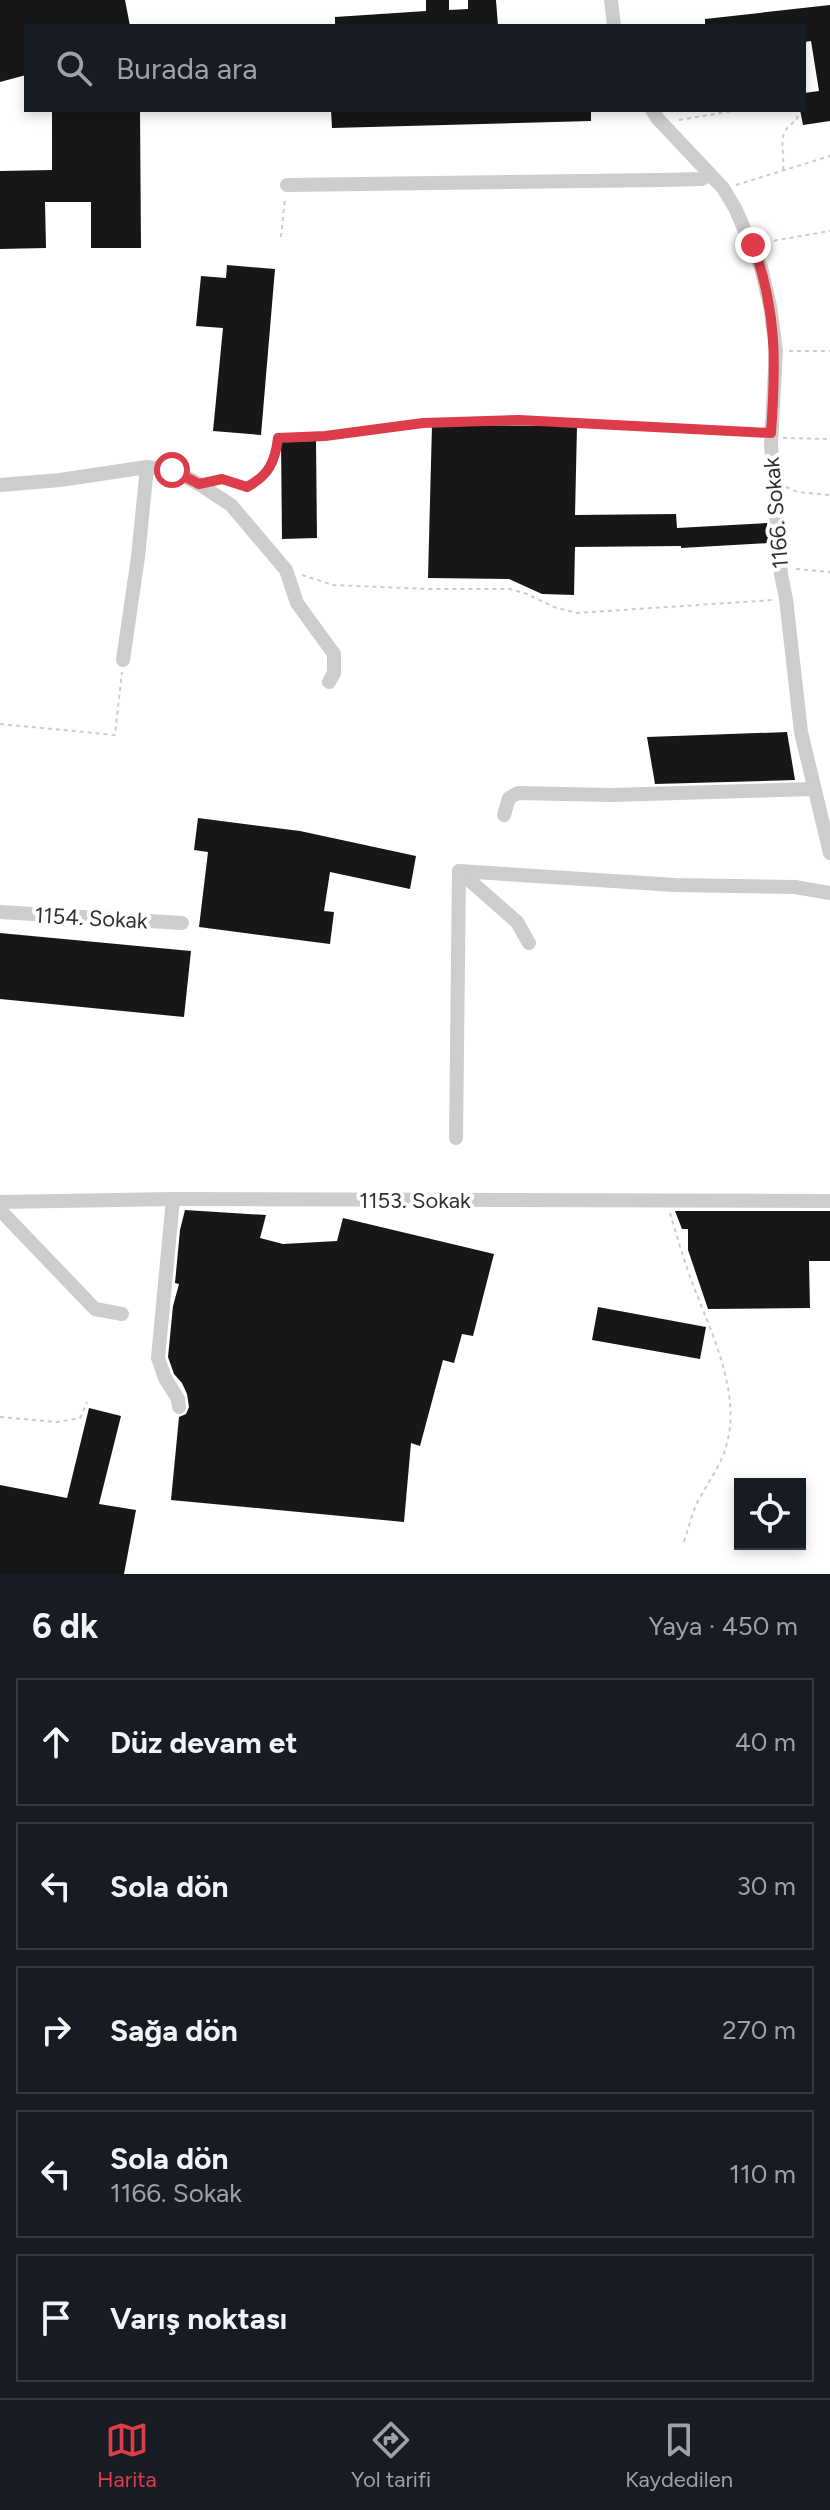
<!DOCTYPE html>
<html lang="tr">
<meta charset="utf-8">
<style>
body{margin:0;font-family:Figtree,sans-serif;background:#242831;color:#f1f3f6}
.controls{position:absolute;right:24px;bottom:24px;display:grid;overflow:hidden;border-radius:0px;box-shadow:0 4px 12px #0003}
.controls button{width:72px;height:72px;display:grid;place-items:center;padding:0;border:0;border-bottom:2px solid #363941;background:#171b24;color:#f1f3f6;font:40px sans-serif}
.stop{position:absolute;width:24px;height:24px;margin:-18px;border:6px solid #dd3d4a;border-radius:50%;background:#fff}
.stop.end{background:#dd3d4a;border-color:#fff;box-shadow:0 2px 8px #0008}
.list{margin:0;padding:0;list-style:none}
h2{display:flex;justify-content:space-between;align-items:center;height:104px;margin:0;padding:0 32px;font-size:34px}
h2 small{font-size:26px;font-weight:400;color:#9ea1a6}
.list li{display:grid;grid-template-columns:52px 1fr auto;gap:24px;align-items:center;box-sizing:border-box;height:128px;margin:0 16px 16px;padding:0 16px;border:2px solid #363941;border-radius:0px}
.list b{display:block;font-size:30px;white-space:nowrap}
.list p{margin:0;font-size:26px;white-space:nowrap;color:#9ea1a6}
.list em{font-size:26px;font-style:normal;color:#9ea1a6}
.icon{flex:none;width:44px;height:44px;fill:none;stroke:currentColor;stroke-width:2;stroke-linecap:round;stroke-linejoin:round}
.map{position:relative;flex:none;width:830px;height:1574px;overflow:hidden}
.search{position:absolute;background:#171b24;box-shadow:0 4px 12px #0003;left:24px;right:24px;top:24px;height:88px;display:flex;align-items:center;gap:20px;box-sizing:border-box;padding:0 28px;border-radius:0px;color:#9ea1a6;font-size:30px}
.sheet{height:824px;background:#171b24}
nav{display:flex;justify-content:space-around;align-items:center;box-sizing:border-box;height:112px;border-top:2px solid #363941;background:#171b24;font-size:22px;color:#9ea1a6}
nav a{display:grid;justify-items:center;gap:4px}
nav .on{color:#dd3d4a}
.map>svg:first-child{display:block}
</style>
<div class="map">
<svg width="830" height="1574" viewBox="0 0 830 1574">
<rect width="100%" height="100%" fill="#fff"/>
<g fill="#171717">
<path d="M0 0H125L130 26H26V75L0 82Z"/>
<path d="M426 0H449V10L468 9V0H496L498 26H335V17L426 11Z"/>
<path d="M830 5V121L803 125 800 110H804V93L819 91 811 41 804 42V26H705V19Z"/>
<path d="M52 110H140L141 248H91V202H45L46 248 0 249V171L52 170Z"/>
<path d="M331 110H591V121L332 128Z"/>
<path d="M227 265 275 269 261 435 213 431 223 328 196 326 201 276 226 278Z"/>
<path d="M432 425 577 426 575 515 676 514 677 528 767 523 769 543 681 548V546L575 547 574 595 542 594 509 579 428 578Z"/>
<path d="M316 441 317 538 282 539 281 442Z"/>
<path d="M787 732 795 780 655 784 647 737Z"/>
<path d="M198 818 300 831 416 856 410 889 330 872 324 911 334 912 330 944 199 927 208 852 194 850Z"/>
<path d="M0 933 191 951 184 1017 0 999Z"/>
<path d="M185 1210 266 1215 260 1238 283 1244 337 1241 343 1218 494 1254 473 1336 462 1334 454 1363 443 1360 420 1446 411 1443 404 1522 171 1500 179 1417 186 1414 189 1407 187 1394 182 1383 174 1374 168 1357 173 1306 179 1284 175 1283 180 1230Z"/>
<path d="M675 1211H830V1261H809L810 1308 708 1309 688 1250V1229H682Z"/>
<path d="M598 1307 706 1327 700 1359 592 1340Z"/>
<path d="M89 1408 121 1416 99 1504 136 1510 124 1574H0V1485L67 1498Z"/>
</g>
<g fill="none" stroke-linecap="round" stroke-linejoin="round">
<g stroke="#cdcdcd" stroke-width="2" stroke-dasharray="4 4" stroke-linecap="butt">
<path d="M679 120 738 110"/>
<path d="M783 170C785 148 775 133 797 120L798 110"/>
<path d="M736 185 830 156"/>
<path d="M281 237 285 198"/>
<path d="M766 242 830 231"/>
<path d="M789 351H830"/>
<path d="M783 438 830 439"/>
<path d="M218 480C227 480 234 484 243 485 268 489 275 456 278 438L325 436 423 423 519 420 758 433"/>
<path d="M786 487 798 492 830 495"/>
<path d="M796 569 830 572"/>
<path d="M302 575 333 585 428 589H510L527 594 554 607 577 613 773 600"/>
<path d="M0 724 115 735 122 672"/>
<path d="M670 1213C678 1240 686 1268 697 1295 714 1338 740 1395 727 1443 722 1465 707 1483 697 1503 691 1516 688 1531 683 1544"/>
<path d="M0 1417 57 1422 80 1418 87 1402"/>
</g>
<g stroke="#cdcdcd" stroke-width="14">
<path d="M611 0 614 26"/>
<path d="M652 110 658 119 723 188 735 208 761 267 770 306 776 350 771 445 781 574 786 599 801 732 830 853"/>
<path d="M287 185 661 180 701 179 710 175"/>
<path d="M0 485 60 480 147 467 172 470 199 484 231 505 286 570 297 603 334 654V673L329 682"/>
<path d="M123 660 138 557 147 467"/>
<path d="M504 815 509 798 518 793 611 795 814 789"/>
<path d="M459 871 517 922 529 943"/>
<path d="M0 912 182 923"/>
<path d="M456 1138 459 871 675 885 795 887 830 893"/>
<path d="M173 1199 158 1358 165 1378 178 1399 179 1407"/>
<path d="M0 1202 173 1199 830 1201"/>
<path d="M0 1210 95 1309 122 1314"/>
</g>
</g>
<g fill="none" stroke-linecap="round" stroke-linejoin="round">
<path stroke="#dd3d4a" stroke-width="10" d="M172 470 199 484 222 479 247 487C269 475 275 462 278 438L325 436 423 423 519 420 771 433C776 364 777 311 753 245"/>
</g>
<g text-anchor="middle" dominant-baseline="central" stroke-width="8" stroke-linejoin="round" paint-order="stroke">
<g font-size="22" fill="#303030" stroke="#fff">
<text transform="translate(776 513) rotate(-95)">1166. Sokak</text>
<text transform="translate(91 918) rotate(3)">1154. Sokak</text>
<text x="415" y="1200">1153. Sokak</text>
</g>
</g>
</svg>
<div class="controls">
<button><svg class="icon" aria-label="locate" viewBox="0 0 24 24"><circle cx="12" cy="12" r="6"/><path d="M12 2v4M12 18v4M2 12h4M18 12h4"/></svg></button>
</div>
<div class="stop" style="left:172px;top:470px"></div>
<div class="stop end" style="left:753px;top:245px"></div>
<div class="search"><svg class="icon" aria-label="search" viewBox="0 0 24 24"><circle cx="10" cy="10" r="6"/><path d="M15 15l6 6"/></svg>Burada ara</div>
</div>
<section class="sheet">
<h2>6 dk<small>Yaya · 450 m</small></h2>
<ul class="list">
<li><svg class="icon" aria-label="ahead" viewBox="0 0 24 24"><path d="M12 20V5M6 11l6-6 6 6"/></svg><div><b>Düz devam et</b></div><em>40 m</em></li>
<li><svg class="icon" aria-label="left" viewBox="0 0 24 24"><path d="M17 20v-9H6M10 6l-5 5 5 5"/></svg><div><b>Sola dön</b></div><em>30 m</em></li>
<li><svg class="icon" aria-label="right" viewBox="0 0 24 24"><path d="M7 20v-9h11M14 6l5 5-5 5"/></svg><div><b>Sağa dön</b></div><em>270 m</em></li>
<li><svg class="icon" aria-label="left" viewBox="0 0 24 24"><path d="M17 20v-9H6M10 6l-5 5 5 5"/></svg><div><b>Sola dön</b><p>1166. Sokak</p></div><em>110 m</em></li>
<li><svg class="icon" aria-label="arrive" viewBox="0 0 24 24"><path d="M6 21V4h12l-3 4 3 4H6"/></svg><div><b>Varış noktası</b></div></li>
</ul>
</section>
<nav>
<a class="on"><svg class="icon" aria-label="map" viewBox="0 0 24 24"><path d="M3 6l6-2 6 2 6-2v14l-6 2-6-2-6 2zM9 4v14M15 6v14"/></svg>Harita</a>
<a><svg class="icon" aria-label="directions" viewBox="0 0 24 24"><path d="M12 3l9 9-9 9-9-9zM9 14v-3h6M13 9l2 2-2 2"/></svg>Yol tarifi</a>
<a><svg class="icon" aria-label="saved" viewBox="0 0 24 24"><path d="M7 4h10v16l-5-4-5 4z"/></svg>Kaydedilen</a>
</nav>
